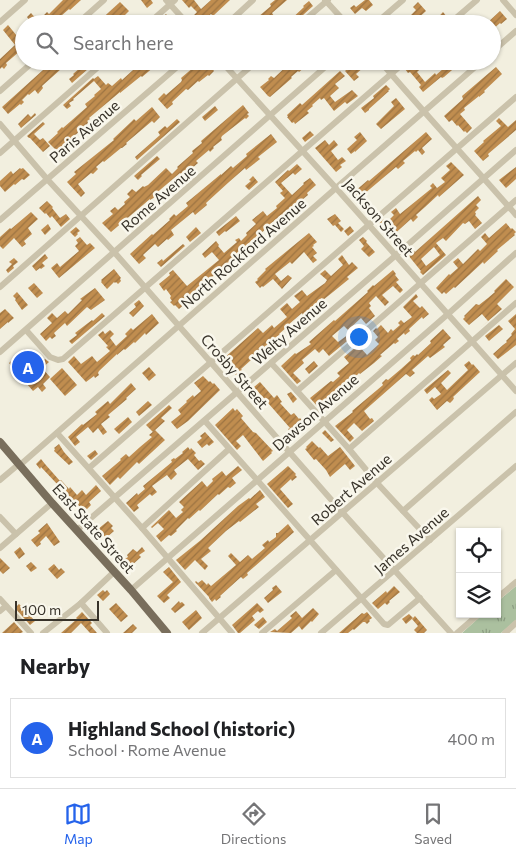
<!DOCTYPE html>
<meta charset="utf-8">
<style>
body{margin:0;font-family:Commissioner,sans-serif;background:#f2f2f2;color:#202124}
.controls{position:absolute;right:15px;bottom:15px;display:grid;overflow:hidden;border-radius:0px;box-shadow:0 1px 4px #0004}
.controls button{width:45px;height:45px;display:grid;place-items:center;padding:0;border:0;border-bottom:1px solid #e0e0e0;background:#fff;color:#202124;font:25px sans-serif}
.scale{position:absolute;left:15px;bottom:12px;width:84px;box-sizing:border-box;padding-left:5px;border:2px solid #38332a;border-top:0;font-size:14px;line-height:18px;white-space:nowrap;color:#38332a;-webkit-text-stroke:4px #f9f7ec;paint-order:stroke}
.you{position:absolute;left:358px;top:336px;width:18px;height:18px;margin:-12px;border:4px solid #fff;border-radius:50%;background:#1a73e8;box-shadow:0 0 0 8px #1a73e833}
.badge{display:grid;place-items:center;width:32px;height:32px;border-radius:50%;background:#2563eb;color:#fff;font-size:16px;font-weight:700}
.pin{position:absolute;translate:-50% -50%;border:2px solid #fff;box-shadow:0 1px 5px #0006}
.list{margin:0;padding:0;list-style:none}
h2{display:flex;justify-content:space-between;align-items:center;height:65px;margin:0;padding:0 20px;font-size:21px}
h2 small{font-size:16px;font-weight:400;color:#757577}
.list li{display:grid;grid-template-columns:32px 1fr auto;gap:15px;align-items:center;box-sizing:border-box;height:80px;margin:0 10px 10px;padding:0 10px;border:1px solid #e0e0e0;border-radius:0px}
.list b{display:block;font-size:19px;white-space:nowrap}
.list p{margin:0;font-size:16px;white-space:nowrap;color:#757577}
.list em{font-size:16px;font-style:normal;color:#757577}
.icon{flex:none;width:28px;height:28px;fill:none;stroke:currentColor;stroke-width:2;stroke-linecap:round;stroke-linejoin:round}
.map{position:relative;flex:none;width:516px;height:633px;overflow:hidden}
.search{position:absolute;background:#fff;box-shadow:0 1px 4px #0004;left:15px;right:15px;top:15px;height:55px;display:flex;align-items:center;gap:12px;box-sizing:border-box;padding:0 18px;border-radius:28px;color:#757577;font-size:19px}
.sheet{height:155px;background:#fff}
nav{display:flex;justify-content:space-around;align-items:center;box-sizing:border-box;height:70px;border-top:1px solid #e0e0e0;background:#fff;font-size:14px;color:#757577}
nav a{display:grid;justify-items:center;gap:2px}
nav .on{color:#2563eb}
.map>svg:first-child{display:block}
</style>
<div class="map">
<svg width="516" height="633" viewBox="0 0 516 633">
<defs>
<pattern id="grass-tufts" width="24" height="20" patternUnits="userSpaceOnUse" patternTransform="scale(1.25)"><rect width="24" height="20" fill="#abc09f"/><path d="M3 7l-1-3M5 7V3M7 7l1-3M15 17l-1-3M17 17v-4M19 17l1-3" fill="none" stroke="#8c9d82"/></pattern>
<pattern id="building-hatch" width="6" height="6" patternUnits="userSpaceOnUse" patternTransform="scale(1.25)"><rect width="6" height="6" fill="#c08d4f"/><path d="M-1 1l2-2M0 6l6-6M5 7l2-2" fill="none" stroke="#9d7442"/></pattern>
</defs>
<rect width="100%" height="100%" fill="#f2efdf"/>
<path fill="url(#grass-tufts)" d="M516 586V620L501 633H462L483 614H497V602Z"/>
<g fill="url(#building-hatch)" fill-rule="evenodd">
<path d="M63 0H81L70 10 69 9 61 16 60 15 50 24H32L27 17 31 13 38 21 47 12 49 14Z"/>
<path d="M141 0H151L153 3 147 8Z"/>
<path d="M182 0H194L201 9 211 0H230L213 16 211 14 204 20 203 19 201 21 194 15 197 12 191 6 189 8Z"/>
<path d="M275 0H287L272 13 274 16 263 24H248L257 16 258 17 271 6 270 4Z"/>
<path d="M365 0H369L373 5 366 11 362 8 355 14 350 8 354 5 356 7Z"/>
<path d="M309 1 313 6 293 24H286L304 7 303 6Z"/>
<path d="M120 2 129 11 116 24H96Z"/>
<path d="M418 2 426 11 415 21 417 24H402L416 10 413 7Z"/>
<path d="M500 11 507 19 501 24 500 23 492 30V24H486Z"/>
<path d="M443 12 447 17 440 24H432Z"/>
<path d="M166 14 174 24H161L159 21Z"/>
<path d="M8 25 17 36 24 32V55L20 51 6 63 7 65 4 69 2 67 0 69V59L15 45 3 30Z"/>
<path d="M53 61H70L42 86 43 88 38 94 35 90 29 95 28 94 22 100 24 102 21 105 20 104 8 114 2 107Z"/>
<path d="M88 61H97L72 83 69 79 74 75 73 74Z"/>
<path d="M143 61H161L142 77 141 76 120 93V92L89 118 90 119 87 121 89 123 57 151 48 142 58 133 57 132 62 127 63 128 87 107 85 104 95 96 94 95 101 89 94 81 73 99 74 100 69 103 71 106 67 109 63 105 93 78 94 79 98 76 106 85 108 83 112 86 121 78 122 80Z"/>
<path d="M201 61H206L214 71 209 76 208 75 199 82 198 81 188 90 186 89 172 102 173 104 167 109 158 99 164 93 166 95 181 82 182 80 181 78Z"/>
<path d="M292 61H312L299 72 298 71 291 77 292 78 270 97 268 96 260 87 269 80 268 79 271 76 274 78Z"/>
<path d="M354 61H361L365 66 356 74 359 77 354 81 345 71 348 68 349 69 356 63Z"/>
<path d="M420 61H424L426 64 417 72 425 82 435 73 436 75 443 69 441 67 448 61H457L459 64 444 77 442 78 441 77 423 92 419 87 421 85 410 72 408 73 405 69 410 64 413 67Z"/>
<path d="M496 67 502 74 484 91 485 92 479 97V96L464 108 465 110 460 114 472 128 467 133 465 131 464 132 458 125 457 126 452 120 449 122 444 116 463 99 462 96Z"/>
<path d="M340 71 345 76 335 84 339 88 330 96 335 102 352 90 358 96 347 104 345 102 334 111 324 98 321 100 320 98 312 105 313 106 307 111 309 113 295 124 294 122 292 123 287 117H288L287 115 300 103 302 105 311 97Z"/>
<path d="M386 85 390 89 388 91H389L369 109V110L365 113 361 108 374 98 373 96Z"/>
<path d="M396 98 405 109 381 129 376 124 394 106 391 102Z"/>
<path d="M243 105 249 113 247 114 249 116 246 119 245 118 222 136 221 138 222 140 213 147 214 148 210 152 209 150 196 161 198 163 191 169 190 167 181 175 180 173 154 195 155 197 150 200V199L111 232 102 223 113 214 110 211 115 207 118 210 125 204 124 202 130 197 127 194 132 189 136 192 143 186 144 187 148 185 166 168 172 174 178 168 177 167 193 153 192 151 202 143 201 141Z"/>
<path d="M215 106 218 110 205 121 202 117Z"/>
<path d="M152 107 160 117 154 123 152 121 126 143 127 144 122 148H121L104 162 103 161 96 167 98 169 93 174 91 173 78 184 85 193 81 197 67 182 76 174 74 172 114 140 113 139 131 122 134 119 136 121Z"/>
<path d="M35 113 36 115 21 128 18 124 28 114 31 117Z"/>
<path d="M499 118 508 127 516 120V130L488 154 489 156 483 161 474 151 484 142 483 141 501 126 496 121Z"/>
<path d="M177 119 180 122 137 160 135 157 160 135 158 132 165 126 167 128Z"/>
<path d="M43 122 45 124 34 134 40 140 43 138 50 146 43 152 30 138H29L27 136Z"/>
<path d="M310 131 314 135 305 142 302 138Z"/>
<path d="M360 132 367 141 355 152V151L351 154 347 149 357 140 354 137Z"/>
<path d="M426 132 432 139 422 148 425 152 422 155 418 150 416 152 415 151 403 161 405 163 398 169 396 167 364 194 366 196 365 197 369 201 364 206 354 192 368 180 369 181 383 169Z"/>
<path d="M271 134 277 142 258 157 260 159 246 170 245 168 229 182 206 203 207 205 195 215 193 212 171 230 174 235 168 240 167 239 158 247 155 244 143 255 146 258 139 264 130 254 152 234 153 235 170 220 169 219 174 214 176 216 188 206 186 203 191 199 221 174V175L231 166 233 168 234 167 247 156 246 154Z"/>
<path d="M325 140 329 145 334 140 338 145 331 151 338 160 342 157 346 161 340 165 342 167 336 172 315 148Z"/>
<path d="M157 156 160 159 141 175 142 176 138 180 134 176Z"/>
<path d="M451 162 464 175 439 197 438 195 425 207 416 215 418 217 413 222 411 219 391 237 379 223 383 219 387 222 394 215 391 212 396 208 400 214 432 188 430 186 433 183 437 188 445 182 441 178 450 170 446 166Z"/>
<path d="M297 164 302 169 295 175 293 173 281 183 292 195 304 184 303 183 310 178 316 185 307 193 308 195 283 216 282 214 268 226V227L258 236 259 238 254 242 252 240 238 253 241 256 236 260 235 259 212 277 204 285 206 287 192 298 193 299 189 303 188 301 179 309 175 305 174 306 170 302 172 301 170 298 171 296 166 289 164 291 159 284 170 275 169 273 173 270 187 286 219 260 212 252 205 258 202 254 216 241 219 245 218 246 224 253 237 242 235 240 239 238 241 241 247 235 246 233 256 224 252 220 263 211 267 216 277 208 276 206 285 198 280 193 283 191 275 182 288 170 289 171Z"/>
<path d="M516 167V179L506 188 499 180Z"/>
<path d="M20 168 21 169 23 168 30 175 24 180 22 179 15 185 14 184 5 192 0 186V181L11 171 13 174Z"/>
<path d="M253 176 258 182 249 190 245 186 251 181 249 180Z"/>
<path d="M478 196 481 200 476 205 479 208 475 212 476 214 475 215 482 223 475 229 469 221 465 224 463 223 446 241 443 238 436 243 446 255 423 275 420 272 421 271 408 255 413 250 415 252ZM434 247 440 255 426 266 421 259Z"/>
<path d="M47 201 53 207 52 208 60 218 66 214 70 219 61 227 52 216 50 218 46 213 45 214 39 208Z"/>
<path d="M31 212 38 219 28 228 32 234 24 241 26 244 22 247 14 238 3 249 0 246V237L10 228 11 229Z"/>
<path d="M335 214 341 221 338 223 344 229 341 232 335 225 333 226 327 219Z"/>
<path d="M236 216 240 221 226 232 225 231 219 236 216 232Z"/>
<path d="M506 223 511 229 512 228 516 232 514 234 515 235 497 250 498 251 484 264 483 262 455 288 454 287 446 294 444 292 442 294 436 288 449 274 450 275 458 268 453 262 458 258 463 264 478 249 480 251 487 244 481 237 485 233 489 238Z"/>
<path d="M48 224 51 229 45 235 41 230Z"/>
<path d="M350 226 354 231 348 236 344 231Z"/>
<path d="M76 227 80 231 77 233 78 234 75 237 70 232Z"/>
<path d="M196 227 201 233 190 242 186 237Z"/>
<path d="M309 233 317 242 313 245 314 246 312 247 317 253 313 256 317 260 313 263 304 252 292 264 290 262 275 274 281 281 288 275 292 278 282 289 273 279 263 287 262 286 260 288 255 282 258 280 257 279 266 270 265 269Z"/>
<path d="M80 237 86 244 87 245 90 243 95 248 59 278 51 268 57 263 60 267 79 251 75 246 78 243 76 240Z"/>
<path d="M363 237 367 241 366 242 375 252 369 257 361 249 364 246 359 240Z"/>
<path d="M183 244 185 246 161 267 157 263 162 259 163 261Z"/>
<path d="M45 254 48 258 42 263 45 266 41 269 40 268 36 271 32 266Z"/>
<path d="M342 255 349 265 352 262 358 268 347 277 349 279 333 292 323 300 322 298 303 315 302 313 288 325V326L279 334H280L241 369 242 370 236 375 223 359 258 328 263 333 272 325 274 328 287 317 280 309 287 303 292 309 300 302 294 296 302 290 307 296 325 283 327 280 320 274 325 270 331 276 343 265 338 259Z"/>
<path d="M14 258 18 262 13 266 14 268 8 273 6 270 12 264 9 262Z"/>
<path d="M114 269 121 278 120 279 121 281 118 284 116 282 115 283 114 282 107 289 101 282 102 281 101 280Z"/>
<path d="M393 270 396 274 395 275 399 280 396 282 403 290 400 293 393 286 382 295 389 302 385 306 376 296 369 303 371 306 369 308 375 316 366 324 361 318 348 330 344 326 332 336 338 342 349 334 352 337 329 356 323 349 319 353 315 349 302 360 304 363 293 373 301 381 297 384 281 366 295 353 296 354 311 344 309 342 334 320 335 321 368 292 367 291 373 285 374 286Z"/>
<path d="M506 279 514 287 497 304 502 309 480 328 488 321 482 314 469 325 463 319 465 317 464 316 476 304 479 305 488 298 495 292 494 291Z"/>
<path d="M34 283 43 293 37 298 28 288Z"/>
<path d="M95 288 105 300 91 310 87 307 67 326 65 323 54 333 56 336 52 339 50 337 46 341 40 334 52 323 47 318 52 313 57 318 65 311 68 314 82 300 80 299Z"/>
<path d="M17 292 28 305 22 310 15 300 16 299 13 296Z"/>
<path d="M416 294 418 297 413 301 420 308 422 306 429 314 423 319 422 317 409 329 410 331 405 335 404 333 397 339 399 341 395 344 394 343 380 355 382 356 374 363 360 374 359 373 353 379 354 380 348 386 346 384 333 395 334 397 329 401 328 400 319 408 310 398 331 381 333 382 340 376 337 373 349 363 344 357 358 345 367 355 379 344 375 340 378 337 373 331 376 328 377 329 381 325 388 333 391 329 393 331 400 325 398 323 401 320 404 323 412 317 403 307Z"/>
<path d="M139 300 144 306 133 317 129 313 136 307 134 304Z"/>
<path d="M5 309 14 318 8 323V322L0 329V313Z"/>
<path d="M102 313 105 316 72 344 69 341 77 335 75 333 92 320 93 321Z"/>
<path d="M152 314 159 323 146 335 145 333 135 343 134 342 125 350 124 349 117 355V354L99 371 98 373 99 375 95 378 94 376 86 382 68 362 74 356 81 364 92 356 97 362 110 351 106 347 108 346 98 335 103 331 105 334 110 330 114 334 110 338 116 346 127 336 125 334 131 328 133 330Z"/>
<path d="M516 314V345L498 359 493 354 503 345 507 342 506 341 512 335 511 334 515 329 508 321Z"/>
<path d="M499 325 503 329 489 341 485 336Z"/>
<path d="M443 329 451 338 443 345 445 347 430 358 428 356 412 370 415 373 410 377 406 374 364 411 370 419 372 418 374 421 362 431 354 423 347 430 354 438 350 442 335 426 353 412 352 411 383 385 382 383 386 379 388 380 401 369 411 360 410 358 413 355 415 356 417 354 418 355 431 343 430 341Z"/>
<path d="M25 349 39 364 45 359 49 362 42 368 50 377 43 384 46 388 42 392 38 387 33 391 9 363Z"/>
<path d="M314 361 318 366 309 374 305 369Z"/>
<path d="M469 361 472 365 473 364 480 372 453 397 454 398 453 400 450 403 447 401 437 410 429 400 432 397 434 399 441 394 435 387 427 394 424 390 448 370 451 373 441 383 447 390 468 370 464 365Z"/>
<path d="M149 367 156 375 149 381 142 373Z"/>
<path d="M62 368 77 385 65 396 50 379Z"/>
<path d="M203 376 209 382 210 381 213 384 214 383 220 390 188 421 177 429 171 422 181 414 178 410 187 402 186 401 193 395 194 397 201 391 194 383Z"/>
<path d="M260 382 274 398 277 395 282 402 280 403 291 415 294 413 299 419 300 418 304 423 302 425 303 426 293 435 288 429 290 428 254 387Z"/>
<path d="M131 383 136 389 126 398 127 399 108 415 110 417 101 424 107 432 103 435 98 428 93 433 88 427 76 437 80 442 75 446 68 437 82 424 83 425 97 414 95 412 108 401 110 404Z"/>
<path d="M291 392 297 399 293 403 287 394Z"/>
<path d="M148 401 152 405 139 416 136 412Z"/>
<path d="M169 405 172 408 161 418 165 421 153 432 146 425Z"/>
<path d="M233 408 235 411 237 409 243 416 241 418 253 432 256 433 273 451 271 452 272 453 263 461 243 435 236 441 241 446 237 450 215 425Z"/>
<path d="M128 417 132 422 119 434 114 429Z"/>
<path d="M155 430 165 440 139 464 137 462 120 479 118 477 110 485 102 476 121 460 120 459 126 454 129 457 140 447 152 437 149 435Z"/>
<path d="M325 430 334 440 331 442 322 433Z"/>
<path d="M205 432 214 442 209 446 207 444 202 448 197 442 202 438 200 436Z"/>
<path d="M312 441 319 448 320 447 328 456 340 447 355 466 350 470 345 464 330 477 326 470 316 459 314 460 305 449 307 448 306 447Z"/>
<path d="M59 444 64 452 73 462 69 465 54 451 55 449 54 448Z"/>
<path d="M188 447 190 450 191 448 196 453 194 455 199 461 201 460 205 464 198 470 188 459 174 470 177 474 171 480 167 475 152 486 157 492 152 496 150 494 137 505 139 508 134 512 126 503 137 493 138 495 145 489 143 486 172 462 171 460 174 458 175 459 183 453 182 452Z"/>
<path d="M95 450 98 454 91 460 87 456Z"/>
<path d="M41 459 45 464 60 481 61 480 69 489 70 487 77 495 82 490 86 495 96 485 101 491 89 502 91 505 86 510 84 508 82 510 72 499 68 502 55 485 57 484 41 467 40 469 36 464Z"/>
<path d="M238 466 242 470 232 478 236 483 230 488 228 487 219 495 218 494 200 511 199 510 189 519 188 518 176 530 177 531 171 536 169 535 161 542 156 536 164 529 158 523 152 528 151 527 169 510 176 518 183 512 181 510 184 507 179 502 202 481 207 487 213 481 212 479 222 471 226 476Z"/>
<path d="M288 466 296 474 295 475 297 477 292 481 291 479 280 489 293 504 288 508 267 484Z"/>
<path d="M260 490 265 497 256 504 259 507 240 522 239 521 226 531 208 548 211 551 201 559 208 566 205 570 195 560 185 570 176 560 201 540 238 506 249 498 250 499Z"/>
<path d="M108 521 113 526 111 528 114 531 106 538 98 529Z"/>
<path d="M47 523 60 542 54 546 46 536 40 542 41 544 37 547 31 540 40 533 38 531Z"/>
<path d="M288 524 294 532 247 573 248 575 243 579 241 577 220 596 221 597 216 601 215 599 212 602 209 598V597L195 582 196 581 198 583 202 580 207 585 208 583 211 586 236 565 228 556 231 553 240 562 248 555 252 559 265 548 262 545 268 540 269 542 276 537V533H278Z"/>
<path d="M20 547 25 554 19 559 14 552Z"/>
<path d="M142 547 145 551 139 555 141 557 131 566 125 559 128 557 127 555 133 549 137 552Z"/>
<path d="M0 558 10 568 3 574 0 571Z"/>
<path d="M31 562 37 568 31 572 26 566Z"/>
<path d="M54 564 59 570 61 568 65 572 57 579 48 569Z"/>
<path d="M169 567 181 582 167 595 170 598 164 603 157 596 173 582 163 572Z"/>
<path d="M276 585 282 592 268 603 264 598 273 590 272 588Z"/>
<path d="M394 586 400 592 389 601 390 602 387 605 385 603 378 609 372 603 386 591 387 593Z"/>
<path d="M103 590 105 592 107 590 110 594 103 601 97 595Z"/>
<path d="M179 601 180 603 182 602 185 605 175 613 171 609Z"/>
<path d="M116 603 128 616 121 622 109 609Z"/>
<path d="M257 603 264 610 260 613 258 611 252 616 255 620 240 633H238L232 625Z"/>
<path d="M19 604 35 621 30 625 15 608Z"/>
<path d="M313 608 319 614 312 622 311 621 302 630 299 626 291 633 270 632 275 629 277 631 292 618 290 616 296 611 302 618Z"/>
<path d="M196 610 202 618 189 630 182 622Z"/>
<path d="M82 612 92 623 90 625 97 633H90L81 623 71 633H61L77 619 76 618Z"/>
<path d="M367 612 372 618 369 620 370 621 367 624 365 622H363L354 630 353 629 348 633H339L362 613 364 614Z"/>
<path d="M409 614 413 618 406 624 402 619Z"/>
<path d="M415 616 427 630 424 633H417L414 630 418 626 412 619Z"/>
<path d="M263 617 267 622 259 629 254 625Z"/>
<path d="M14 622 23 632 21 633H2Z"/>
<path d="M133 624 137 628 132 633H123Z"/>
</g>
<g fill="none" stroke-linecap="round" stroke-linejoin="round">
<g stroke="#cac2ab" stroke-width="6">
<path d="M166 0 188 24"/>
<path d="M325 0 347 24"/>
<path d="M503 0 516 15"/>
<path d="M0 22 25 0"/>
<path d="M77 24 104 0"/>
<path d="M148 24 175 0"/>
<path d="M227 24 253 0"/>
<path d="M300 24 328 0"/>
<path d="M375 24 403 0"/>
<path d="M449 24 477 0"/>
<path d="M492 52 516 31"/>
<path d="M221 61 336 188 516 391"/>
<path d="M380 61C424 113 471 163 516 215"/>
<path d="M0 91 34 61"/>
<path d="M0 124 47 179 115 253 342 512 451 633"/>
<path d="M0 153 105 61"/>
<path d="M0 220 184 61"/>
<path d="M0 287 257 61"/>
<path d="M516 303 349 449 377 483 403 511 516 412"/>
<path d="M26 330 50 357 58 360 63 359 406 61"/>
<path d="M0 352 332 61"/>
<path d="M271 363 297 391 516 200"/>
<path d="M297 391 349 449"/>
<path d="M205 421 384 624 388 625 420 598"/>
<path d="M57 433 142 528 229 449"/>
<path d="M20 465 336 188 482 61"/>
<path d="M89 468 516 97"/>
<path d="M0 480 19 464"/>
<path d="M403 511 430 540"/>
<path d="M0 517 16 534"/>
<path d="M142 528 232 633"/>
<path d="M77 530 395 256 516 150"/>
<path d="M0 548 52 503"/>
<path d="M131 590 448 314 516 253"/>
<path d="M497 598 516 582"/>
<path d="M0 599 31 633"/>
<path d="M81 603 107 633"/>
<path d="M0 611 6 606"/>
<path d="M43 633 81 603 114 572"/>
<path d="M202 633 516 363"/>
<path d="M262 633 336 570"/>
<path d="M321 633 516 466"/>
<path d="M457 633 479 614"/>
<path d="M505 633 516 623"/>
</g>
<path stroke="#796e5c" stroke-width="8" d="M0 442 52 503 131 590 167 633"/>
</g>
<g text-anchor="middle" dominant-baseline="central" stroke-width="5" stroke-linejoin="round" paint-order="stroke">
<g font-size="15" fill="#38332a" stroke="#f9f7ec">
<text transform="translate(84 131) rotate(-41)">Paris Avenue</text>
<text transform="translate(158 198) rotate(-41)">Rome Avenue</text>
<text transform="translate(379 217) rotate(49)">Jackson Street</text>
<text transform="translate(243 253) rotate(-41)">North Rockford Avenue</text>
<text transform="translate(289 331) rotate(-41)">Welty Avenue</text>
<text transform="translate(235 371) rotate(49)">Crosby Street</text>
<text transform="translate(315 412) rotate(-41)">Dawson Avenue</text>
<text transform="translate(351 489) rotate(-41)">Robert Avenue</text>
<text transform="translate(94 528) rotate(48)">East State Street</text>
<text transform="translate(411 540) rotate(-41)">James Avenue</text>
</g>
</g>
</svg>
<div class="controls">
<button><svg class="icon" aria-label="locate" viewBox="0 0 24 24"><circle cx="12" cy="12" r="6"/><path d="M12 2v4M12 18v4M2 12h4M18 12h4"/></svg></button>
<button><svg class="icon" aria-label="layers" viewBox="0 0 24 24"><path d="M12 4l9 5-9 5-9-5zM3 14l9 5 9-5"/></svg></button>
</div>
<div class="scale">100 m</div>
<div class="you"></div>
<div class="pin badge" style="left:28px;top:367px">A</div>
<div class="search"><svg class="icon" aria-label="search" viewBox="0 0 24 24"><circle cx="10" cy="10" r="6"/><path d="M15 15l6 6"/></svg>Search here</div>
</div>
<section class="sheet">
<h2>Nearby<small></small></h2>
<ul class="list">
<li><span class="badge">A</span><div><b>Highland School (historic)</b><p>School · Rome Avenue</p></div><em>400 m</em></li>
</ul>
</section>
<nav>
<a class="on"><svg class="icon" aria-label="map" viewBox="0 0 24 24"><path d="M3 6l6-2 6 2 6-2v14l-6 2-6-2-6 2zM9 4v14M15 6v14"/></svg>Map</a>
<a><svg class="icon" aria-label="directions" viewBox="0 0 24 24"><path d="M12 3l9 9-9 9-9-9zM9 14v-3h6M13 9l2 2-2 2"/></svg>Directions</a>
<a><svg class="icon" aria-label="saved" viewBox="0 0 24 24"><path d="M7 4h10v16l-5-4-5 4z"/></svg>Saved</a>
</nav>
